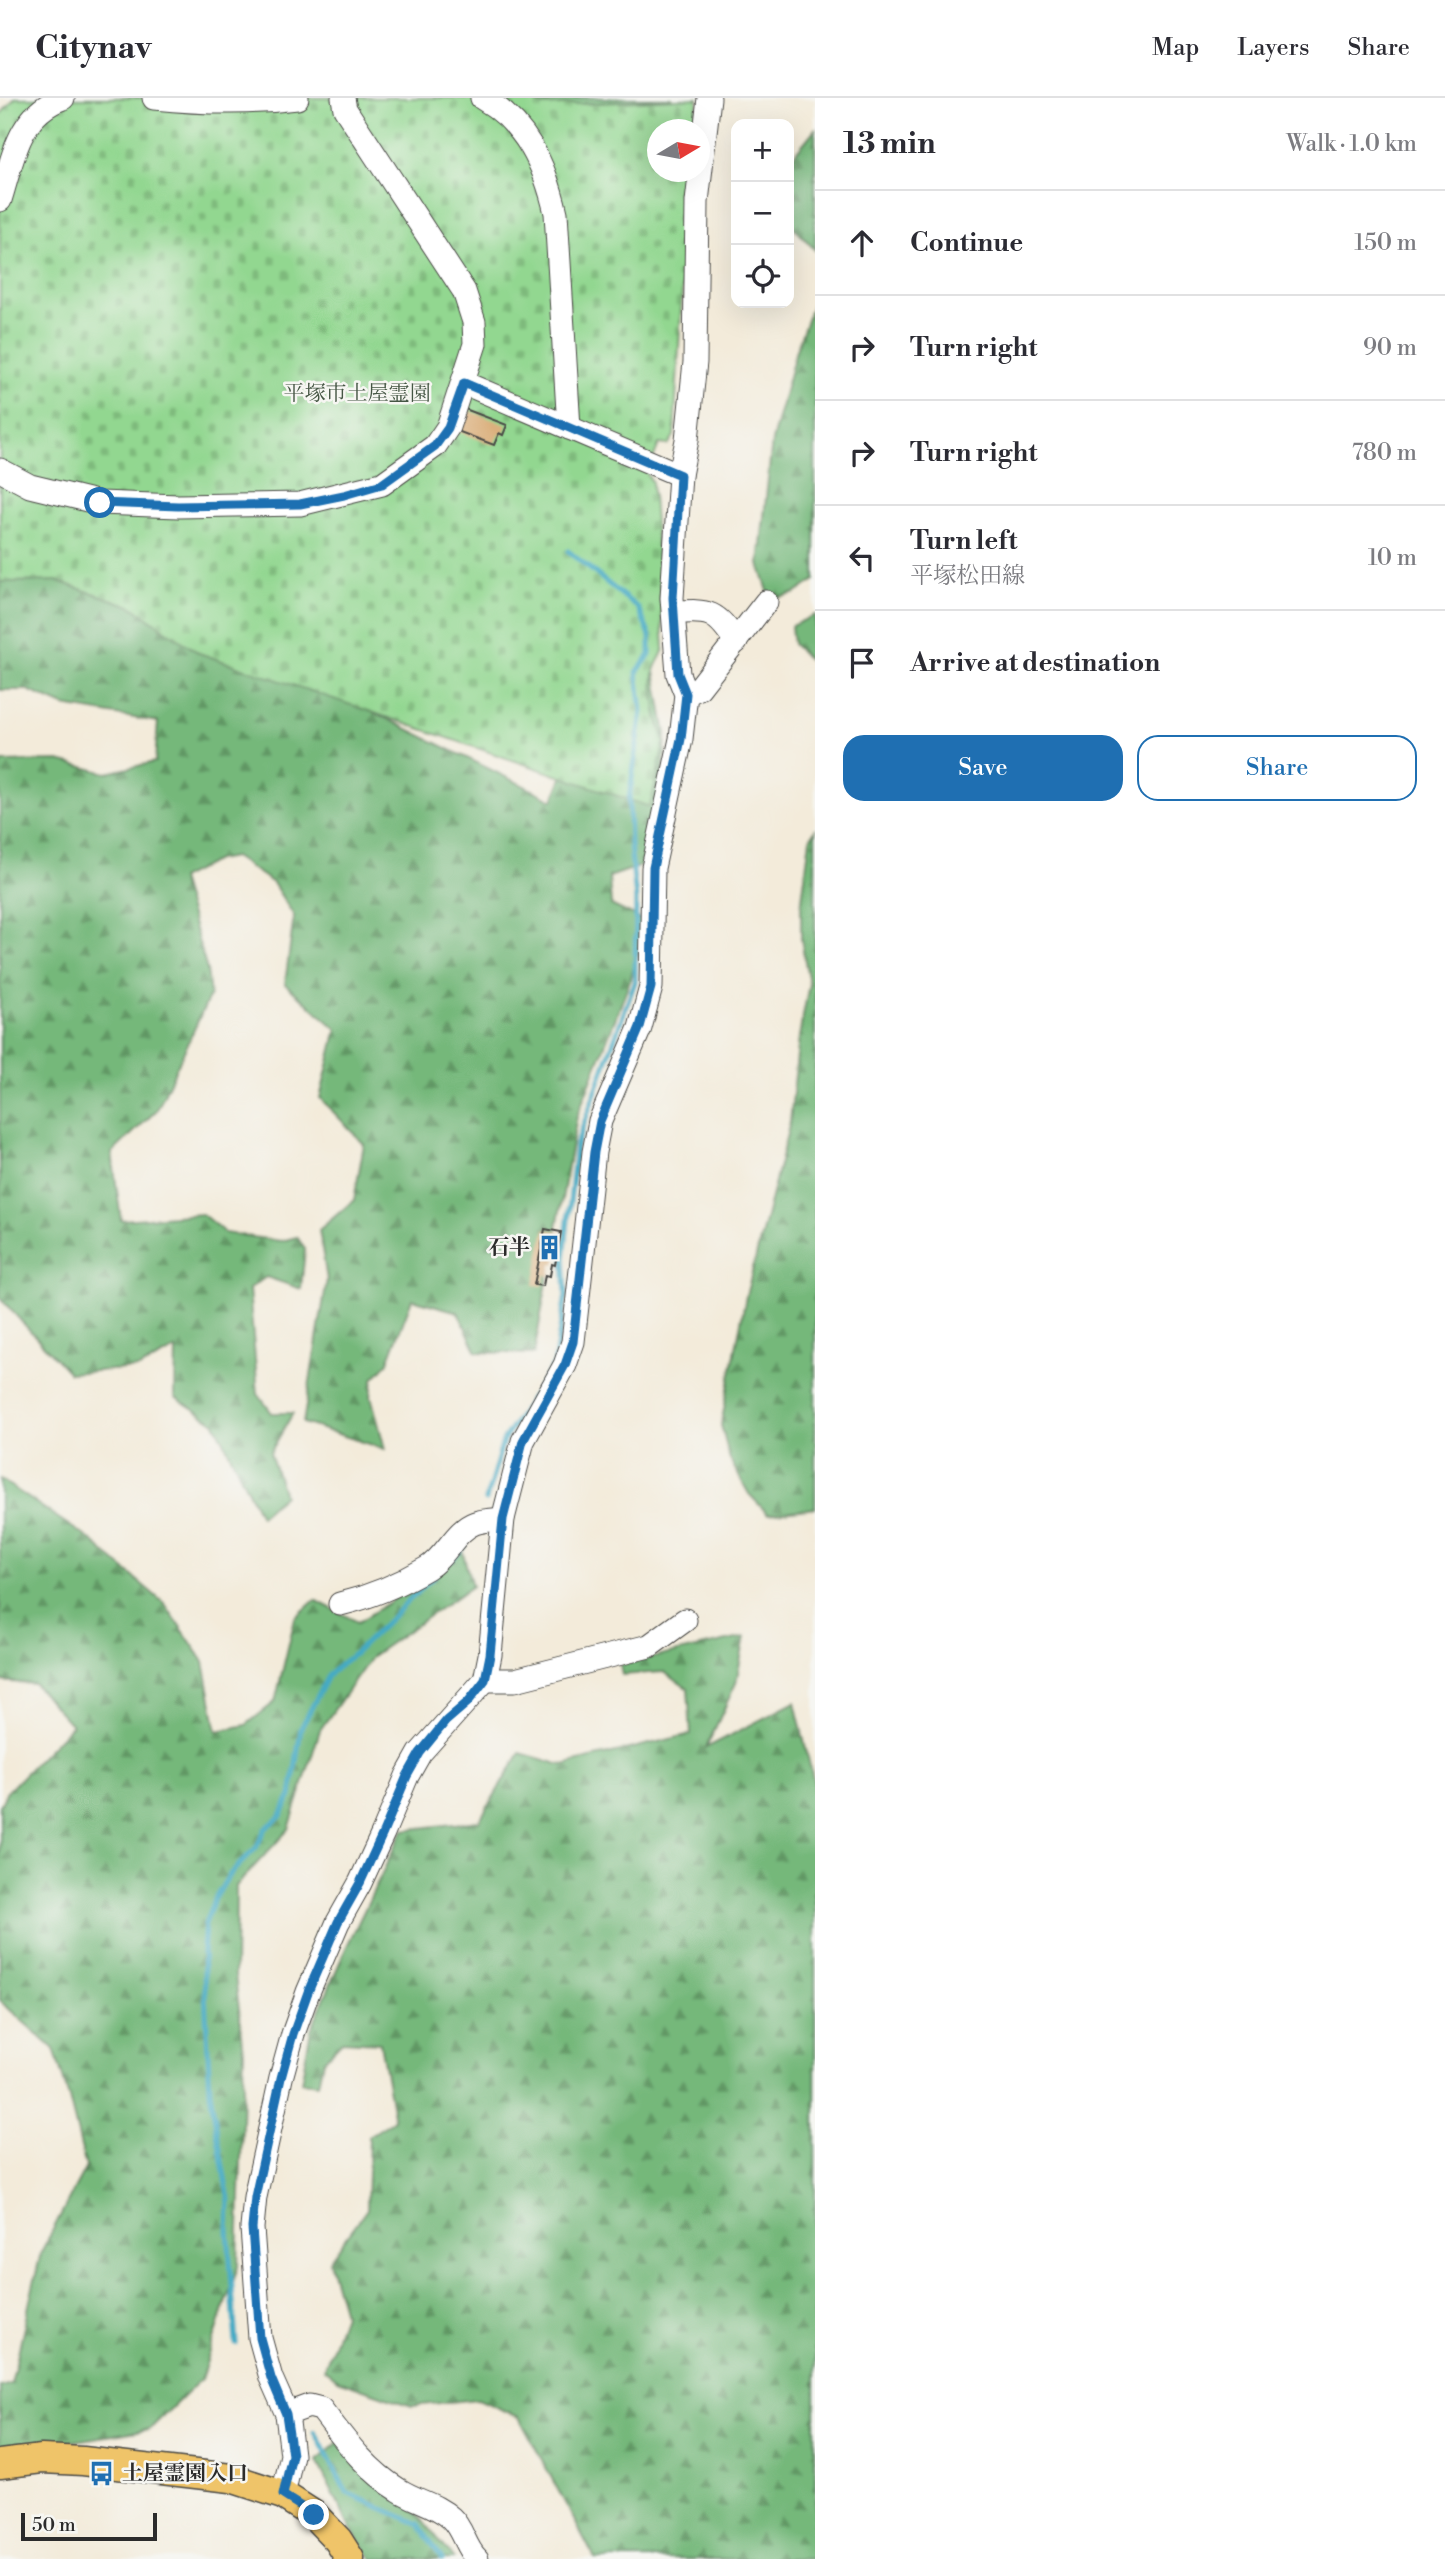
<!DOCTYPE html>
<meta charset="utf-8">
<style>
body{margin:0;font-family:"Libre Bodoni","Noto Serif JP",serif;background:#f7f7f7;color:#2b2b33}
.controls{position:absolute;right:21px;top:21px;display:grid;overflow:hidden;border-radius:14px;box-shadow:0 7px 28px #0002}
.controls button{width:63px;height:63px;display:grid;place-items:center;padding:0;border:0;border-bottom:2px solid #e1e1e2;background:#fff;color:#2b2b33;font:35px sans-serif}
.compass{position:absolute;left:647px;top:21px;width:63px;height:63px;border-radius:50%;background:#fff;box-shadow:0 7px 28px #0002;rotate:80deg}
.scale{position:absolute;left:21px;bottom:18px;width:136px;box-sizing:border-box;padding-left:7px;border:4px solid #2b2b2b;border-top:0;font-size:19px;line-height:24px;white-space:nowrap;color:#2b2b2b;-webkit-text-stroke:5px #f6f6f2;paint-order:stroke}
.stop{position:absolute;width:21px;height:21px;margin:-16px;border:5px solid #1f6fb2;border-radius:50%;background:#fff}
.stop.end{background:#1f6fb2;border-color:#fff;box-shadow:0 2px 7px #0008}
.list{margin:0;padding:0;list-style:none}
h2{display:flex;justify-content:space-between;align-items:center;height:91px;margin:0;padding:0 28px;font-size:30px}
h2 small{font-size:23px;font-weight:400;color:#7c7c81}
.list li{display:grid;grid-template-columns:46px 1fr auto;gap:21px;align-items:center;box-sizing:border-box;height:105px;padding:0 28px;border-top:2px solid #e1e1e2}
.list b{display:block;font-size:26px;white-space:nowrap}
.list p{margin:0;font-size:23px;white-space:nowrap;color:#7c7c81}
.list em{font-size:23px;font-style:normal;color:#7c7c81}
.actions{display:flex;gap:14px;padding:21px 28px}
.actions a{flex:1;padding:16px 0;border:2px solid #1f6fb2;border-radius:21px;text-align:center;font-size:24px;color:#1f6fb2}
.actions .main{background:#1f6fb2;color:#fff}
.icon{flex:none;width:38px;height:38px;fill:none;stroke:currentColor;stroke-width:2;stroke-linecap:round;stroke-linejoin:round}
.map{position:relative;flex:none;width:815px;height:2461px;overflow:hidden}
header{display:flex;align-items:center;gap:42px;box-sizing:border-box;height:98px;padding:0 35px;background:#fff;border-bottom:2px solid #e1e1e2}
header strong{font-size:33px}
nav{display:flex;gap:38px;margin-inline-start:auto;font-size:24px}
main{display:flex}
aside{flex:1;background:#fff}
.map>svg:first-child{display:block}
</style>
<header>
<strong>Citynav</strong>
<nav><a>Map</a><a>Layers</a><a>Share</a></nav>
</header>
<main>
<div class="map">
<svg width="815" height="2461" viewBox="0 0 815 2461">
<defs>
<pattern id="forest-firs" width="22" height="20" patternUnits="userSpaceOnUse" patternTransform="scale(1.75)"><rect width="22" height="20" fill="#75b87a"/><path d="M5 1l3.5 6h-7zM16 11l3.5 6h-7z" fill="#609664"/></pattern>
<pattern id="cemetery-stones" width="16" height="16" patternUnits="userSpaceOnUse" patternTransform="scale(1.75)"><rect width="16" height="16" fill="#92d790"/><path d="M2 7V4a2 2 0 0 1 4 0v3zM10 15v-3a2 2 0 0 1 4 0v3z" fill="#7eb97c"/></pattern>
</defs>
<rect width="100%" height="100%" fill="#f6f6f2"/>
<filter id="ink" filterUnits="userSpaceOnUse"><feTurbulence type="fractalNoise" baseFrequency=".0143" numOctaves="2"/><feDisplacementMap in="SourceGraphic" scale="14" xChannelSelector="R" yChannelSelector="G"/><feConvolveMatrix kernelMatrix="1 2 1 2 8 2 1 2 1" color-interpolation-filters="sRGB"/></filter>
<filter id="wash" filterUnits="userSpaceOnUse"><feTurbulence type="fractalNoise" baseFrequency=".00686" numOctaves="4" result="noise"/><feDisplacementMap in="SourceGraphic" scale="28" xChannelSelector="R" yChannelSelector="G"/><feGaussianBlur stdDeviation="1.57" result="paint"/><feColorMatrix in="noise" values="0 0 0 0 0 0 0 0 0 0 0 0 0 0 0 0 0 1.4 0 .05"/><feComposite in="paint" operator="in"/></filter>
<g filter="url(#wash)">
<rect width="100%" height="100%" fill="#f3ebda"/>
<g fill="url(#forest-firs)" stroke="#507252" stroke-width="2">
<path d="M509 0H672L524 10Z"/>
<path d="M815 31V152L791 126 789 63Z"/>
<path d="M815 200V482L796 495 771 502 759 466 772 343 796 252Z"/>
<path d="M0 409 371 613 553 702 580 637 634 454 666 636 658 762 609 779 611 807 649 825 625 896 577 1018 534 1256 477 1254 458 1214 412 1201 387 1266 373 1281 371 1298 385 1351 303 1325 327 1182 319 1132 354 1102 364 1046 320 1000 337 931 285 886 294 818 273 785 234 759 217 762 180 781 207 872 210 897 157 1012 112 1055 121 1122 202 1116 225 1135 281 1143 297 1139 305 1151 301 1191 266 1179 249 1191 258 1296 272 1315H293L270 1355 284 1397 260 1418 215 1325 175 1299 176 1251 139 1270 69 1275 0 1200V664L59 663 107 675 155 664 158 624 64 608 28 592H0Z"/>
<path d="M815 517V568L793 546 791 528Z"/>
<path d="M815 732V1410L768 1416 749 1396 730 1362 721 1327 746 1198 790 1024 799 939 809 886 801 841V809L810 741Z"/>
<path d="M0 1381 88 1440 165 1506 204 1564 217 1633 246 1627 275 1604 295 1520 315 1502 358 1524 418 1486 462 1452 472 1488 372 1558 320 1632 289 1731 236 1788 235 1877 244 1953 238 2169 201 2281 150 2331 0 2355V2289L11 2286 41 2154 86 2069 69 2000 54 1951 0 1903V1708L6 1695 72 1627 34 1586 0 1583Z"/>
<path d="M745 1539 736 1585 706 1650 795 1604 815 1689V2461H595L519 2319 478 2301 412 2308 338 2282 324 2271 344 2216 329 2163 367 2111 369 2038 394 2022 380 1945 342 1943 323 1963 318 1986 301 1984 311 1931 346 1850 403 1732 479 1723 520 1655 562 1667 691 1636 688 1591 664 1574 622 1577 620 1567Z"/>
<path d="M343 2340 423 2422 454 2461H373L349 2428 317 2363Z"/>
</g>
<path fill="url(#cemetery-stones)" stroke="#5e815e" stroke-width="2" d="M15 0H529L542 8 698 0 695 31 657 32V74H691L686 121 674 338 668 347 659 346 647 376 652 384 664 550C662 559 654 567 654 575 652 593 656 626 665 641L650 709 199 555 131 508 57 483 0 484V17Z"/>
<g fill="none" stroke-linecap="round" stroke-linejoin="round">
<g stroke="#45aac4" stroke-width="5">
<path d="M486 1402 503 1343 554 1266 566 1197 564 1160 576 1048 635 884 636 800 630 747 629 701 642 613 637 574 650 557V538L638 510 568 453"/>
<path d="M450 1463 465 1448"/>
<path d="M236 2246 228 2132 229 2103 210 1994 203 1854 205 1826 213 1804 229 1777 256 1750 265 1731 280 1719 291 1698 301 1630 329 1576 355 1555 435 1477"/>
<path d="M315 2334 347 2395 419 2426 442 2461"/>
</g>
</g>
<g id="blocks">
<g fill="#dbb07e">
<path d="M465 311 507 327 503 337 499 335 494 347 457 333Z"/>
<path d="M545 1131 561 1134 555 1167 552 1166 550 1178 545 1177 543 1188 534 1187Z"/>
</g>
</g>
</g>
<g filter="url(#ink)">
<use href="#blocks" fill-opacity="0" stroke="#494845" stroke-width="2"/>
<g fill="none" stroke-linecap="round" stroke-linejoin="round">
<defs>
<g id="minor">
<path d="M154 0C202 5 250 6 297 0"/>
<path d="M482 0C526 25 545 67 556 115L569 330"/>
<path d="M0 102C13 61 18 16 63 0"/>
<path d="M464 285 680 377"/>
<path d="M0 372 30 388 100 405 178 408 300 406 382 386 435 348 448 329 475 246 474 224 464 193 345 11 343 0"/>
<path d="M674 515C709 511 717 514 736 544"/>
<path d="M686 596 699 590 766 504"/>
<path d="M340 1506C370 1499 400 1486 427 1470 446 1459 455 1432 475 1425 483 1422 494 1422 503 1421"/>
<path d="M485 1582H515L649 1548 685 1522"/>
<path d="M287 2316 309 2308 321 2311C344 2341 366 2372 399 2392 416 2403 436 2406 451 2420 463 2431 465 2450 477 2461"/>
<path d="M283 2397 292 2357 287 2316 271 2280 260 2240 252 2130 255 2099 281 1980 293 1936 308 1894 338 1824 360 1785 383 1735 407 1678 420 1655 485 1582 490 1557 503 1421 523 1343 565 1267 573 1244 594 1054 600 1023 640 930 651 889 653 770 681 641 686 596 678 576 672 500 680 377 687 342 695 264 697 104 709 0"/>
</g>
<path id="major" d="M0 2366 42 2361 83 2363 231 2380 283 2397 314 2417 338 2442 350 2461"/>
</defs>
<use href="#minor" stroke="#494845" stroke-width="25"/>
<use href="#major" stroke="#494845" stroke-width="31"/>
<use href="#minor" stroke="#fff" stroke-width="23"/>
<use href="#major" stroke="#efc469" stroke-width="28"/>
</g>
</g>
<g fill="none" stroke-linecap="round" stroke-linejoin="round" filter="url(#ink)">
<path stroke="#1f6fb2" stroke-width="9" d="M100 405 178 408 300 406 344 397 382 386 435 348 448 330 464 285 680 377 673 500 678 576 686 596 681 641 653 770 651 889 640 929 600 1023 594 1054 573 1244 565 1267 523 1343 503 1421 490 1557 485 1582 468 1604 446 1623 420 1655 407 1678 383 1735 360 1785 338 1824 308 1894 293 1936 281 1980 255 2099 252 2130 260 2240 271 2280 286 2316 292 2357 283 2397 314 2417"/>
</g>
<defs>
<symbol id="building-bare" viewBox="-9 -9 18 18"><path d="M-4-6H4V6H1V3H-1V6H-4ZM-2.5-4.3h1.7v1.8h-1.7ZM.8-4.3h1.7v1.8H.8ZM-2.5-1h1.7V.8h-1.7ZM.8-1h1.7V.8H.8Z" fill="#1f6fb2" stroke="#f6f6f2" stroke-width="2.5" paint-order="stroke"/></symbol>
<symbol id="bus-bare" viewBox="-9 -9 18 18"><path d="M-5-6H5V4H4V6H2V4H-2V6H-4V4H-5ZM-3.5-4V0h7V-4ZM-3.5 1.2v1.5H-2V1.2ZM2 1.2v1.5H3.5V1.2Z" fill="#1f6fb2" stroke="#f6f6f2" stroke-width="2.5" paint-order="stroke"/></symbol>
</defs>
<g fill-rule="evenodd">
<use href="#building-bare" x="532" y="1132" width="35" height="35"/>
<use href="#bus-bare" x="84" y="2358" width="35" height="35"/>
</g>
<g text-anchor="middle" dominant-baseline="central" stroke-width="5" stroke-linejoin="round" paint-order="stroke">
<g font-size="21" fill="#455644" stroke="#f6f6f2">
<text x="357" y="296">平塚市土屋霊園</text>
</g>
<g font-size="21" font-weight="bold" fill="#2b2b2b" stroke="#f6f6f2" text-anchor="end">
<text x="530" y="1150">石半</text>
<text x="122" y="2376" text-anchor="start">土屋霊園入口</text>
</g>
</g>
</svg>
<div class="controls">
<button>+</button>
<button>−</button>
<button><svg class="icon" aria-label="locate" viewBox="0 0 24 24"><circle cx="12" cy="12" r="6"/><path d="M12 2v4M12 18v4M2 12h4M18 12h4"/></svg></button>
</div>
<svg class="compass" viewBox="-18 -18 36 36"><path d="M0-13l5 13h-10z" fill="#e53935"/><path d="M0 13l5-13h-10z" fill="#7c7c81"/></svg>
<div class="scale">50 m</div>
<div class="stop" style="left:100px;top:405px"></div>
<div class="stop end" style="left:314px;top:2417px"></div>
</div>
<aside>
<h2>13 min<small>Walk · 1.0 km</small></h2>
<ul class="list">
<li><svg class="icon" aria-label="ahead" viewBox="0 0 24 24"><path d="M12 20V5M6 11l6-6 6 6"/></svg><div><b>Continue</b></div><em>150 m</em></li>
<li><svg class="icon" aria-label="right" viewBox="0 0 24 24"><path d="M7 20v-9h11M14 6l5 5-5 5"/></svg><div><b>Turn right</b></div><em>90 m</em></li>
<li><svg class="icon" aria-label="right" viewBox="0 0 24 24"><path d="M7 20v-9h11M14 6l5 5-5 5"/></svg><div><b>Turn right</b></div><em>780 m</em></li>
<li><svg class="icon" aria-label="left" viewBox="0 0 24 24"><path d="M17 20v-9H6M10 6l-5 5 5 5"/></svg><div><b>Turn left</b><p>平塚松田線</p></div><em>10 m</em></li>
<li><svg class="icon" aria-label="arrive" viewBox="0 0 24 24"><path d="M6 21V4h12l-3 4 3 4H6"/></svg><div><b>Arrive at destination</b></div></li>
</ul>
<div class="actions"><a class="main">Save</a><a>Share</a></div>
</aside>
</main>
